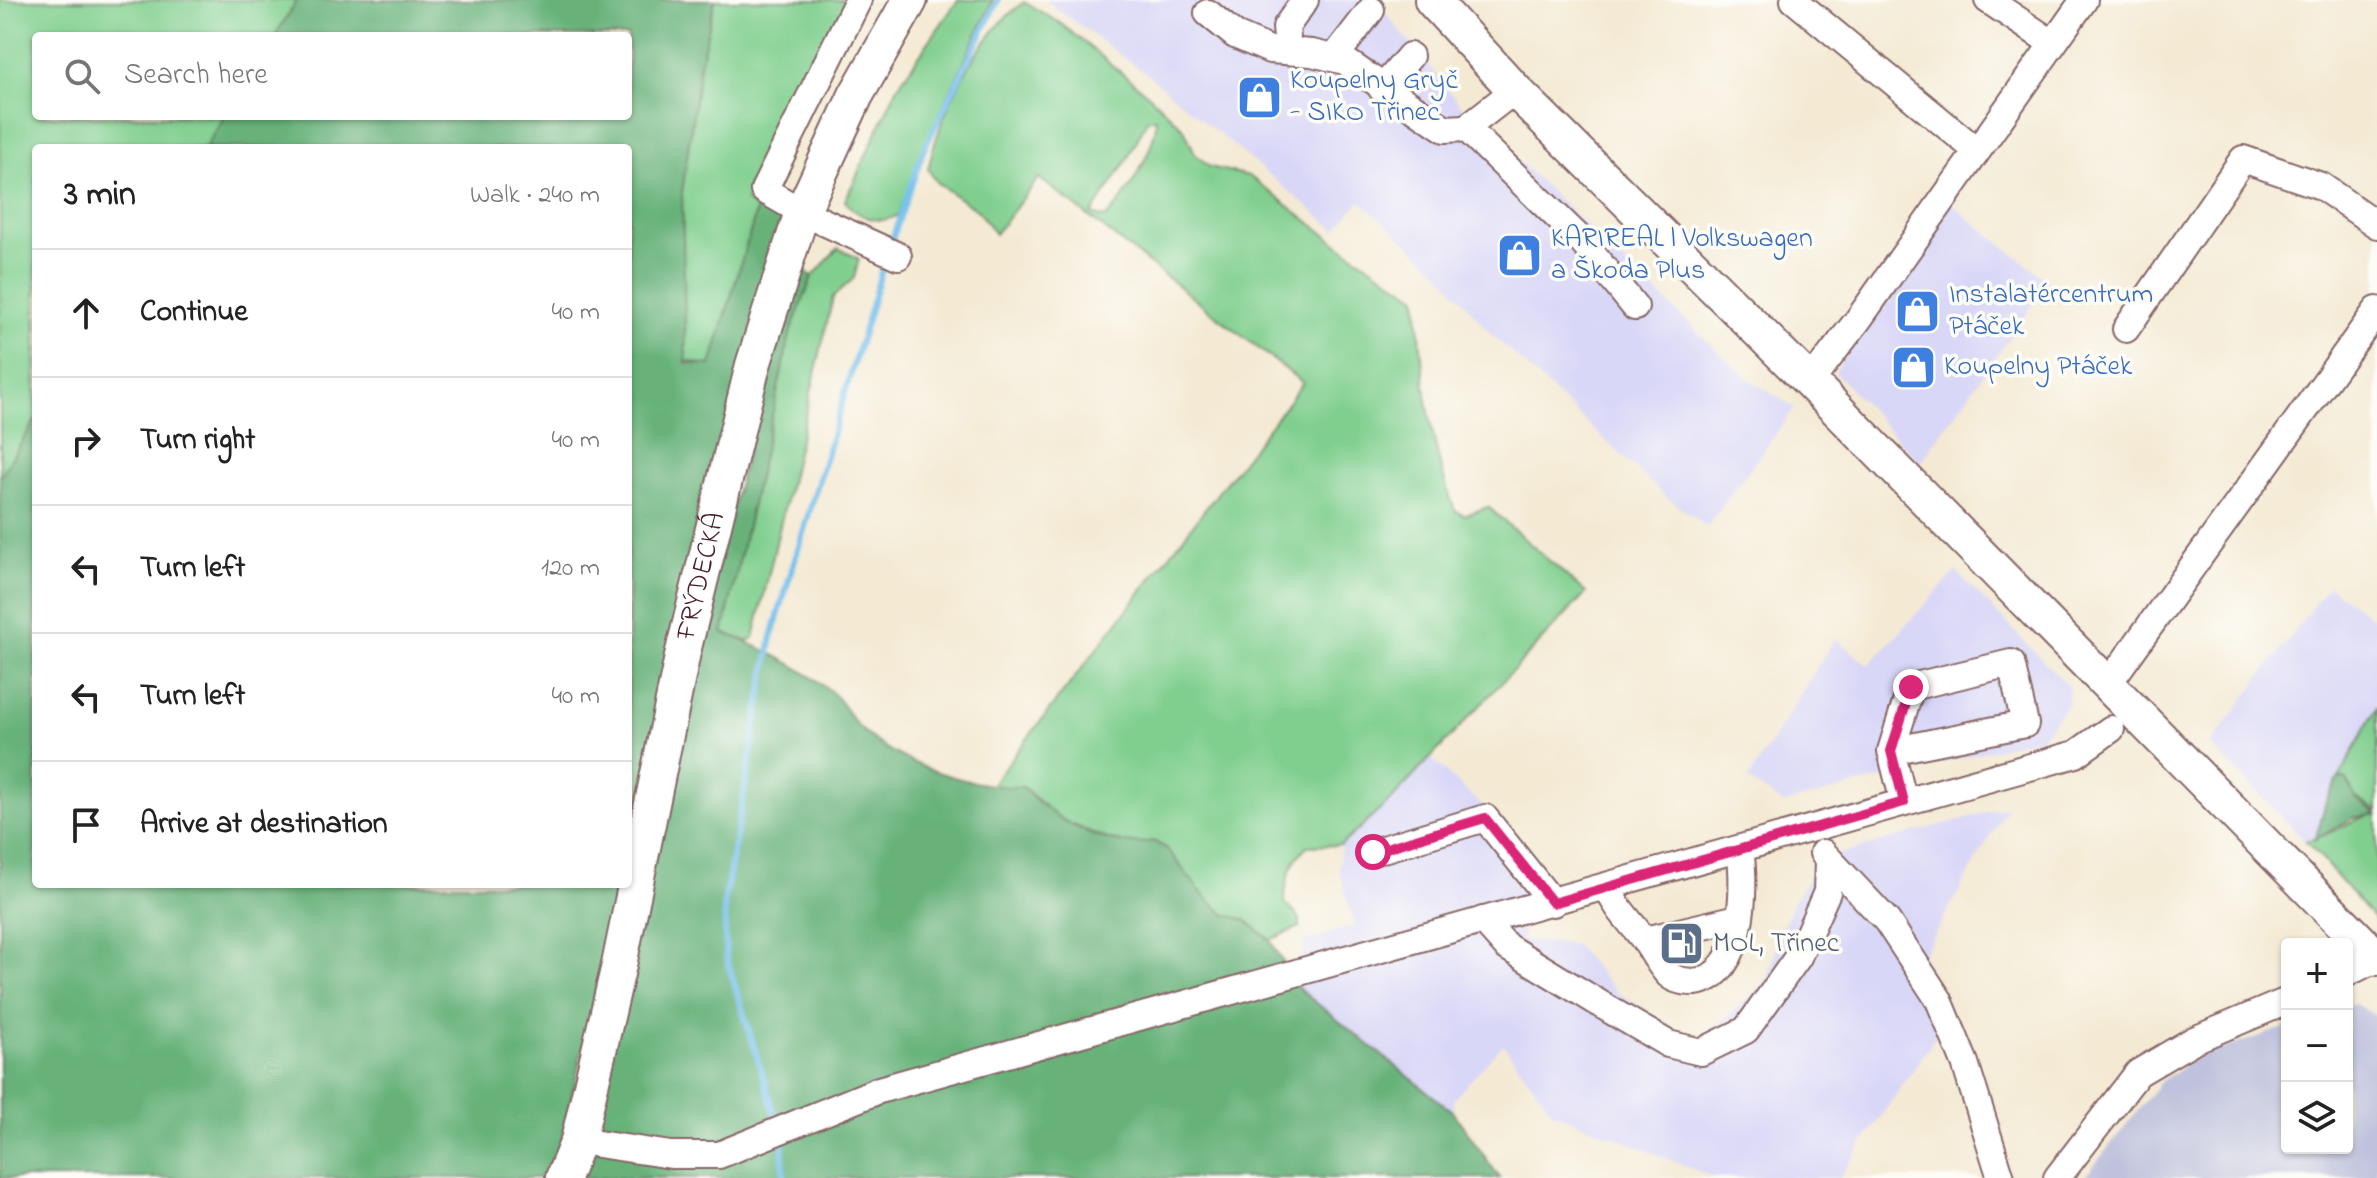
<!DOCTYPE html>
<meta charset="utf-8">
<style>
body{margin:0;font-family:"Indie Flower",sans-serif;background:#f6f6f6;color:#222}
.controls{position:absolute;right:24px;bottom:24px;display:grid;overflow:hidden;border-radius:8px;box-shadow:0 2px 6px #0004}
.controls button{width:72px;height:72px;display:grid;place-items:center;padding:0;border:0;border-bottom:2px solid #e0e0e0;background:#fff;color:#222;font:40px sans-serif}
.stop{position:absolute;width:24px;height:24px;margin:-18px;border:6px solid #db2777;border-radius:50%;background:#fff}
.stop.end{background:#db2777;border-color:#fff;box-shadow:0 2px 8px #0008}
.list{margin:0;padding:0;list-style:none}
h2{display:flex;justify-content:space-between;align-items:center;height:104px;margin:0;padding:0 32px;font-size:34px}
h2 small{font-size:26px;font-weight:400;color:#767676}
.list li{display:grid;grid-template-columns:52px 1fr auto;gap:24px;align-items:center;box-sizing:border-box;height:128px;padding:0 32px;border-top:2px solid #e0e0e0}
.list b{display:block;font-size:30px;white-space:nowrap}
.list em{font-size:26px;font-style:normal;color:#767676}
.icon{flex:none;width:44px;height:44px;fill:none;stroke:currentColor;stroke-width:2;stroke-linecap:round;stroke-linejoin:round}
.map{position:relative;flex:none;width:2377px;height:1178px;overflow:hidden}
.search{position:absolute;background:#fff;box-shadow:0 2px 6px #0004;left:32px;top:32px;width:600px;height:88px;display:flex;align-items:center;gap:20px;box-sizing:border-box;padding:0 28px;border-radius:8px;color:#767676;font-size:30px}
.panel{position:absolute;background:#fff;box-shadow:0 2px 6px #0004;left:32px;top:144px;width:600px;height:744px;border-radius:8px}
.map>svg:first-child{display:block}
</style>
<div class="map">
<svg width="2377" height="1178" viewBox="0 0 2377 1178">
<rect width="100%" height="100%" fill="#fdfcf7"/>
<filter id="ink" filterUnits="userSpaceOnUse"><feTurbulence type="fractalNoise" baseFrequency=".0125" numOctaves="2"/><feDisplacementMap in="SourceGraphic" scale="16" xChannelSelector="R" yChannelSelector="G"/><feConvolveMatrix kernelMatrix="1 2 1 2 8 2 1 2 1" color-interpolation-filters="sRGB"/></filter>
<filter id="wash" filterUnits="userSpaceOnUse"><feTurbulence type="fractalNoise" baseFrequency=".006" numOctaves="4" result="noise"/><feDisplacementMap in="SourceGraphic" scale="32" xChannelSelector="R" yChannelSelector="G"/><feGaussianBlur stdDeviation="1.8" result="paint"/><feColorMatrix in="noise" values="0 0 0 0 0 0 0 0 0 0 0 0 0 0 0 0 0 1.4 0 .05"/><feComposite in="paint" operator="in"/></filter>
<g filter="url(#wash)">
<rect width="100%" height="100%" fill="#f4ead4"/>
<g fill="#d9d7f7">
<path d="M1045 0H1375L1463 108 1744 376 1795 408 1707 527 1665 496 1489 332 1439 271 1360 201 1336 230 1149 76Z"/>
<path d="M1949 202 2049 282 1920 463 1835 372Z"/>
<path d="M1956 571 2069 687 2068 704 2041 737 1784 804 1748 780 1835 638 1869 665Z"/>
<path d="M2328 586 2377 621V707L2326 801 2316 839 2306 841 2210 745Z"/>
<path d="M1431 758 1511 833 1539 873 1521 940 1574 944 1617 992 1697 1042 1763 986 1793 901 1822 859 2008 806 1922 956 1952 1013 1839 1178H1715L1553 1112 1503 1044 1453 1100V1112L1299 989 1304 941 1355 926 1339 871 1341 845Z"/>
</g>
<path fill="#c0c2dd" d="M2355 1004 2377 1016V1178H2084L2161 1081 2195 1058 2287 1027V1148H2347V1006Z"/>
<g fill="#80cf8f" stroke="#65775d" stroke-width="2" fill-rule="evenodd">
<path d="M0 0H297L275 36H36V116H225L205 148H36V419L0 477Z"/>
<path d="M715 0H847L764 166 756 170 746 201 757 209 711 366 684 360 682 192 700 64Z"/>
<path d="M958 0H993L929 137 898 215C879 226 857 217 845 201L898 86Z"/>
<path d="M1024 2 1060 23 1150 96 1184 129 1195 154 1210 167 1249 176 1342 247 1417 297C1422 371 1428 441 1455 511L1465 515 1488 507 1586 593 1391 800 1341 845 1307 846C1290 863 1285 880 1285 903L1300 919V927L1270 940 1244 919 1226 915 1205 897 1166 848 1153 841 1135 845 1108 839 1059 819 1023 787 989 788 1303 383 1039 178 995 234 978 211 936 182 928 169C941 111 976 37 1024 2ZM1156 118C1158 144 1125 202 1105 218L1092 214 1127 160 1147 120Z"/>
<path d="M838 248 859 259 854 278 833 297 754 638 748 641 723 633 791 330 812 277Z"/>
<path d="M2377 707V811L2355 797 2347 780 2339 778Z"/>
<path d="M2377 814V922L2306 841C2332 836 2351 818 2377 814Z"/>
</g>
<g fill="#68b27a" stroke="#596852" stroke-width="2">
<path d="M297 0H715L700 64 682 192 686 363 711 365 757 209 788 206 628 846V148H205L225 116H628V36H275Z"/>
<path d="M801 266 812 277 791 330 723 633C756 644 800 667 827 688 842 699 849 719 863 731 901 765 972 788 1023 787 1054 820 1106 851 1153 841L1166 848 1205 897 1226 915 1244 919 1270 940 1299 989 1453 1112 1500 1178H580C649 874 707 564 801 266Z"/>
<path d="M36 419V884H620L563 1136 547 1178H0V477Z"/>
<path d="M2339 778 2347 780 2355 797 2377 814 2353 818 2316 839 2326 801Z"/>
</g>
<g fill="none" stroke-linecap="round" stroke-linejoin="round">
<g stroke="#74bfed" stroke-width="6">
<path d="M890 245 924 149 998 0"/>
<path d="M778 1124 726 957 724 903 772 636 886 256"/>
<path d="M782 1138 784 1178"/>
</g>
</g>
</g>
<g filter="url(#ink)">
<g fill="none" stroke-linecap="round" stroke-linejoin="round">
<defs>
<g id="minor">
<path d="M858 0 764 190 802 212 898 256"/>
<path d="M1794 0 1977 151"/>
<path d="M1988 0 2052 43"/>
<path d="M1208 13 1235 35 1270 50 1312 53 1345 61 1445 129 1466 128 1515 90"/>
<path d="M1288 51 1286 27 1305 0"/>
<path d="M1334 58 1371 10"/>
<path d="M1382 89 1410 56"/>
<path d="M1466 128 1580 239 1635 307"/>
<path d="M2126 329 2243 159 2321 186 2377 225"/>
<path d="M1810 382 1858 320 2084 0"/>
<path d="M2108 684 2377 310"/>
<path d="M1891 751 1911 687 2011 663 2025 724 1891 751 1904 802"/>
<path d="M1373 852 1485 818 1553 903"/>
<path d="M1823 853 1887 921 1939 1000 1965 1063 2001 1178"/>
<path d="M1607 887C1617 910 1632 923 1646 942 1653 952 1659 964 1667 973 1673 980 1685 982 1695 982 1744 977 1746 886 1740 850"/>
<path d="M1483 920 1507 947 1615 1013 1668 1044 1701 1052 1746 1030 1798 957 1827 892 1828 861"/>
<path d="M1645 940 1738 918"/>
<path d="M2347 973 2377 958"/>
<path d="M578 1141 671 1155H719L879 1090 2076 754 2111 729"/>
<path d="M2057 1178 2138 1073 2194 1040 2287 1001"/>
</g>
<g id="major">
<path d="M1432 0 1515 90 1810 382 2377 958"/>
<path id="s1" d="M563 1178 578 1141 619 965 683 652 753 365 802 212 856 95 910 0"/>
</g>
</defs>
<use href="#minor" stroke="#866666" stroke-width="30"/>
<use href="#major" stroke="#866666" stroke-width="38"/>
<use href="#minor" stroke="#fff" stroke-width="26"/>
<use href="#major" stroke="#fff" stroke-width="34"/>
</g>
</g>
<g fill="none" stroke-linecap="round" stroke-linejoin="round" filter="url(#ink)">
<path stroke="#db2777" stroke-width="10" d="M1373 852 1485 818 1553 903 1904 802 1891 751 1911 687"/>
</g>
<defs>
<symbol id="shop-square" viewBox="-11 -11 22 22"><rect x="-9" y="-9" width="18" height="18" rx="4" fill="#3f7fe0" stroke="#fdfcf7"/><path d="M-5-2.5h2.3a2.7 3.5 0 0 1 5.4 0H5L5.5 6h-11ZM-1.5-2.5h3a1.5 2.3 0 0 0-3 0Z" fill="#fff"/></symbol>
<symbol id="fuel-square" viewBox="-11 -11 22 22"><rect x="-9" y="-9" width="18" height="18" rx="4" fill="#5c6f8a" stroke="#fdfcf7"/><path d="M-5.5-6h7V0h2V4h1.3V-2.5L3-4.5l.8-.8L6-3V5H2.5V1h-1V6h-7ZM-4.2-4.7v3.2H.2V-4.7Z" fill="#fff"/></symbol>
</defs>
<g fill-rule="evenodd">
<use href="#shop-square" x="1234" y="72" width="51" height="51"/>
<use href="#shop-square" x="1494" y="230" width="51" height="51"/>
<use href="#shop-square" x="1892" y="286" width="51" height="51"/>
<use href="#shop-square" x="1888" y="342" width="51" height="51"/>
<use href="#fuel-square" x="1656" y="918" width="51" height="51"/>
</g>
<g text-anchor="middle" dominant-baseline="central" stroke-width="7" stroke-linejoin="round" paint-order="stroke">
<g font-size="28" fill="#366cbe" stroke="#fdfcf7" text-anchor="start">
<text x="1290" y="81">Koupelny Gryč<tspan x="1290" dy="32">- SIKO Třinec</tspan></text>
<text x="1551" y="239">KARIREAL | Volkswagen<tspan x="1551" dy="32">a Škoda Plus</tspan></text>
<text x="1949" y="295">Instalatércentrum<tspan x="1949" dy="32">Ptáček</tspan></text>
<text x="1944" y="367">Koupelny Ptáček</text>
</g>
<g font-size="28" fill="#4a1f2b" stroke="#fdfcf7">
<text stroke="none"><textPath href="#s1" startOffset="618">FRÝDECKÁ</textPath></text>
</g>
<g font-size="28" fill="#4e5e75" stroke="#fdfcf7" text-anchor="start">
<text x="1713" y="944">MOL, Třinec</text>
</g>
</g>
</svg>
<div class="controls">
<button>+</button>
<button>−</button>
<button><svg class="icon" aria-label="layers" viewBox="0 0 24 24"><path d="M12 4l9 5-9 5-9-5zM3 14l9 5 9-5"/></svg></button>
</div>
<div class="stop" style="left:1373px;top:852px"></div>
<div class="stop end" style="left:1911px;top:687px"></div>
<div class="search"><svg class="icon" aria-label="search" viewBox="0 0 24 24"><circle cx="10" cy="10" r="6"/><path d="M15 15l6 6"/></svg>Search here</div>
<section class="panel">
<h2>3 min<small>Walk · 240 m</small></h2>
<ul class="list">
<li><svg class="icon" aria-label="ahead" viewBox="0 0 24 24"><path d="M12 20V5M6 11l6-6 6 6"/></svg><div><b>Continue</b></div><em>40 m</em></li>
<li><svg class="icon" aria-label="right" viewBox="0 0 24 24"><path d="M7 20v-9h11M14 6l5 5-5 5"/></svg><div><b>Turn right</b></div><em>40 m</em></li>
<li><svg class="icon" aria-label="left" viewBox="0 0 24 24"><path d="M17 20v-9H6M10 6l-5 5 5 5"/></svg><div><b>Turn left</b></div><em>120 m</em></li>
<li><svg class="icon" aria-label="left" viewBox="0 0 24 24"><path d="M17 20v-9H6M10 6l-5 5 5 5"/></svg><div><b>Turn left</b></div><em>40 m</em></li>
<li><svg class="icon" aria-label="arrive" viewBox="0 0 24 24"><path d="M6 21V4h12l-3 4 3 4H6"/></svg><div><b>Arrive at destination</b></div></li>
</ul>
</section>
</div>
